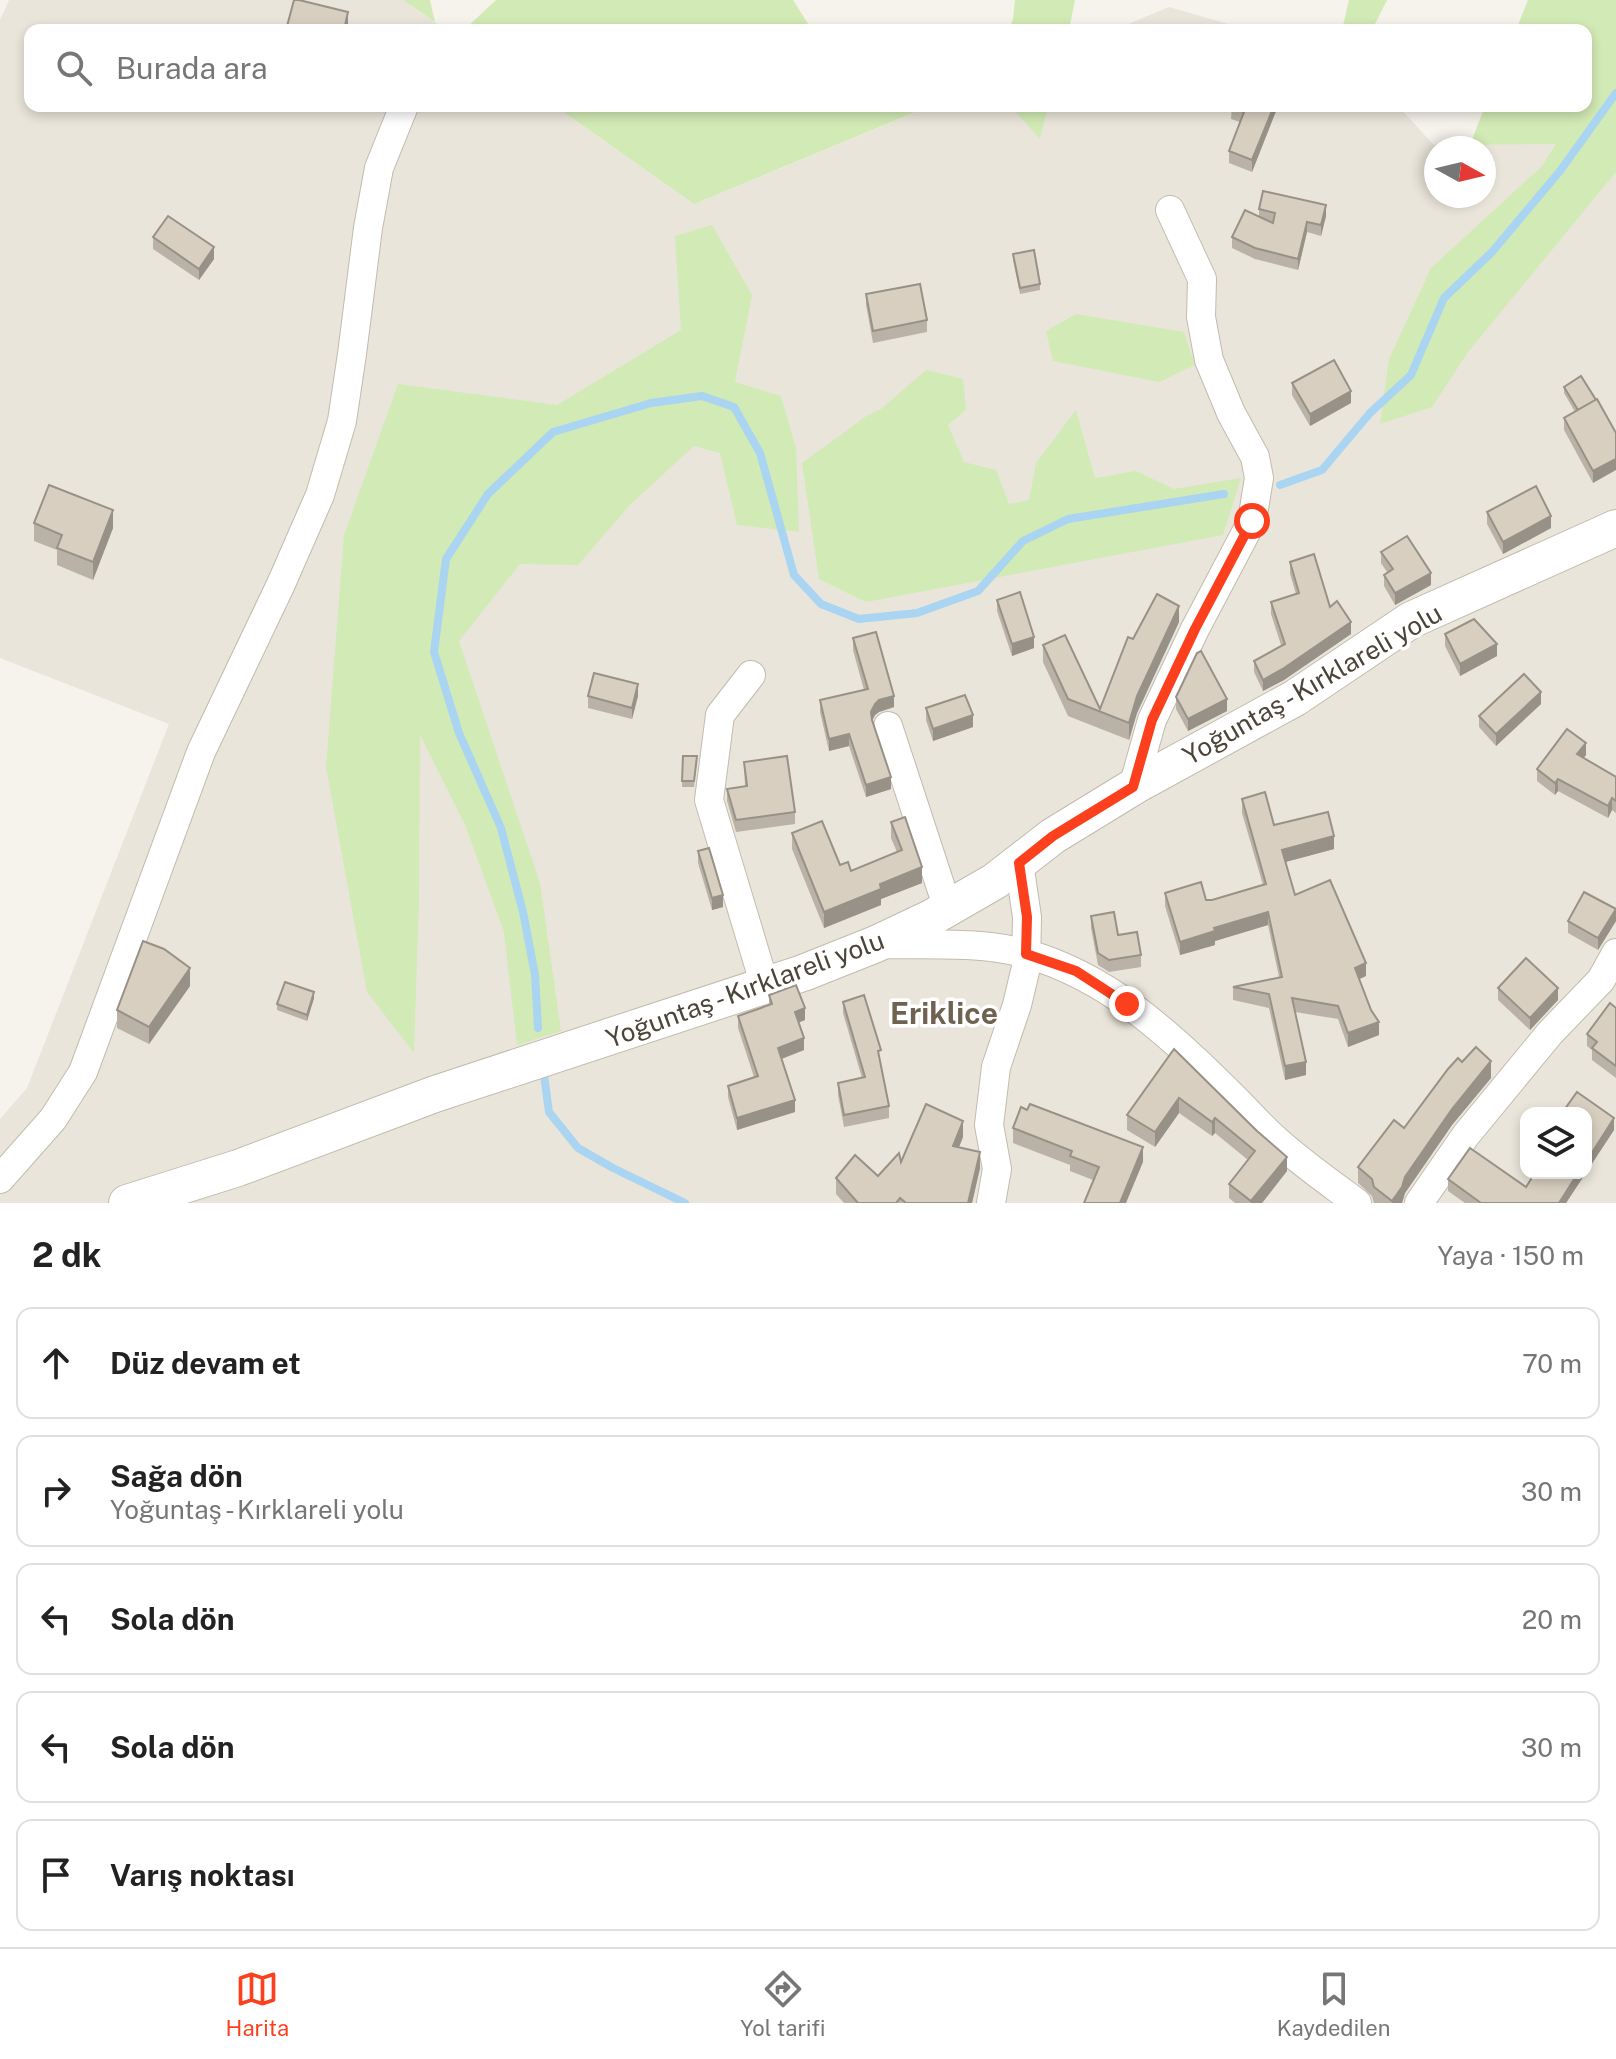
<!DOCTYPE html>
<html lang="tr">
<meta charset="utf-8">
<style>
body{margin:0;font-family:"Public Sans",sans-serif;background:#f2f2f2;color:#222}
.controls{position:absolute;right:24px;bottom:24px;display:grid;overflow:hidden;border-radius:16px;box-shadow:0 4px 12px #0003}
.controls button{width:72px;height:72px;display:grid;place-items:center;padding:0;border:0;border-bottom:2px solid #e0e0e0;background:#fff;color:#222;font:40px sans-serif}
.compass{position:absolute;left:1424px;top:136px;width:72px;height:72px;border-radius:50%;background:#fff;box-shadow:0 4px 12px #0003;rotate:98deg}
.stop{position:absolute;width:24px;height:24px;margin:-18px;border:6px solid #fc3f1d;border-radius:50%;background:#fff}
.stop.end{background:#fc3f1d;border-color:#fff;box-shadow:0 2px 8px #0008}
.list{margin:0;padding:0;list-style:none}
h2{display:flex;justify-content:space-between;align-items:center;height:104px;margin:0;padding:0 32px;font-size:34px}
h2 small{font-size:26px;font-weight:400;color:#767676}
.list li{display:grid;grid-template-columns:52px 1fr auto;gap:24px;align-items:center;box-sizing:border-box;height:112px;margin:0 16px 16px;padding:0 16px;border:2px solid #e0e0e0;border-radius:16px}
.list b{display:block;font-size:30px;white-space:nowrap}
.list p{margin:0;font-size:26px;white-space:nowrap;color:#767676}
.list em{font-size:26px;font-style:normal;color:#767676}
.icon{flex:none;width:44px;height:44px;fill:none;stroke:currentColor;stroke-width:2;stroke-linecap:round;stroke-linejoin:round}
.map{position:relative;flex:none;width:1616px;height:1203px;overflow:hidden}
.search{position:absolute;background:#fff;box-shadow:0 4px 12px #0003;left:24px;right:24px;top:24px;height:88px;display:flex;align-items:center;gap:20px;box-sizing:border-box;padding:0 28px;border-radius:16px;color:#767676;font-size:30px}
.sheet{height:744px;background:#fff}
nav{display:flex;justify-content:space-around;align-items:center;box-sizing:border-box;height:112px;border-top:2px solid #e0e0e0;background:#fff;font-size:22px;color:#767676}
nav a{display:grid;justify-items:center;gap:4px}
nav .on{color:#fc3f1d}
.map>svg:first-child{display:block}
</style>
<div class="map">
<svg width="1616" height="1203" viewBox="0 0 1616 1203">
<rect width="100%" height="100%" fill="#f6f3ec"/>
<g fill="#eae5da" fill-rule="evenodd">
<path d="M9 0H403L446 30H30V106H555L694 204 931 106H1398L1434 145 1616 143V1203H0V1119L27 1088 169 724 0 658V20ZM1436 148H1484V196H1436ZM1526 1113H1586V1173H1526Z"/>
<path d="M1169 7 1249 30H1114Z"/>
</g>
<g fill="#d2eab5">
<path d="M403 0H430L435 22Z"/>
<path d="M496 0H793L812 30H464Z"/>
<path d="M1015 0H1075L1069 30H1009L1013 19Z"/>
<path d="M1349 0H1387L1372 30H1342Z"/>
<path d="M1528 0H1616V172L1468 352 1432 407 1380 424 1389 359 1431 268 1542 166 1556 144 1470 145 1485 106H1586V30H1516Z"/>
<path d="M555 106H930L694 204Z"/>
<path d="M1010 106H1048L1040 139Z"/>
<path d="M712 225 752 295 735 382 781 396 796 448 799 532 737 525 720 453 694 446 630 505 578 565 520 564 459 641 540 883 561 1031 517 1045 504 932 465 825 420 735 419 898 414 1053 367 992 326 767 344 535 398 384 557 405 681 330 675 236Z"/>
<path d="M1076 314 1184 332 1195 365 1159 382 1053 361 1046 331Z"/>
<path d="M926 370 963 379 966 410 948 425 964 462 996 470 1009 504 1029 500 1036 463 1076 410 1095 478 1136 471 1174 489 1241 478 1223 535 866 602 819 579 802 463 865 417 881 409Z"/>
</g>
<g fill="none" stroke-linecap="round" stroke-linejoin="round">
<g stroke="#a9d4f2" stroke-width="8">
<path d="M1280 485 1322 470 1370 413 1411 375 1444 298 1492 252 1560 171 1616 93"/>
<path d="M538 1028 535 975 523 912 501 828 459 733 434 652 446 559 488 494 553 432 651 403 702 396 734 407 760 453 794 575 821 604 859 619 917 613 978 591 1023 541 1068 519 1224 494"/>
<path d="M544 1075 549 1112 578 1148 613 1168 685 1203"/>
</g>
<defs>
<g id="minor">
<path d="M751 675 720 715 709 800 765 986"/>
<path d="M888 726 948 909"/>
<path d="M1133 787 1152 720 1195 629 1252 521 1259 478 1255 457 1231 413 1209 360 1201 317 1202 279 1170 210"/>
<path d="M881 944C929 945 980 941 1027 954 1106 976 1170 1034 1227 1091 1243 1106 1258 1124 1275 1139 1300 1162 1329 1182 1357 1203"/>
<path d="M0 1179 53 1119 83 1072 201 752 281 584 320 495 342 421 352 354 368 228 379 168 404 106"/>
<path d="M991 1203 997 1169 989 1125 996 1067 1017 1005 1026 967 1027 917 1019 863"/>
<path d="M1419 1203 1466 1135 1550 1033 1601 980 1616 953"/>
</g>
<path id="tertiary" d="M127 1203 238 1168 435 1094 803 973 876 944 931 918 995 881 1053 836 1138 784 1295 698 1411 620 1616 528"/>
</defs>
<use href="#minor" stroke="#c2bbae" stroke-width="30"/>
<use href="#tertiary" stroke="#c2bbae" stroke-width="38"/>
<use href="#minor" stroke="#fff" stroke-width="28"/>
<use href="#tertiary" stroke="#fff" stroke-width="36"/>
</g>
<g fill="#bab2a6">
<path d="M1232 106H1278L1252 172 1229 163V151L1240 122 1231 119Z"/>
<path d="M1259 209 1326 216 1321 236 1307 232 1298 270 1255 259 1232 248V237L1259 216Z"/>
<path d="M153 237 214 259 199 280 153 249Z"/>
<path d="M1013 254 1040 284V290L1020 294 1013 260Z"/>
<path d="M866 294 927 320V332L873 343 866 305Z"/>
<path d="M1292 383 1351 403 1310 426 1292 395Z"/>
<path d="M1564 387 1596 400 1593 483 1564 430V418L1575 412 1564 393Z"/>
<path d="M1487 512 1551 528 1503 554 1487 524Z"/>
<path d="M34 523 113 528 93 580 57 565V550L34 541Z"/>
<path d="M1381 552 1431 585 1395 605 1384 586V575L1387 572 1381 563Z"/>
<path d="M1290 562 1330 607 1351 634 1284 680 1263 691 1254 672V661L1281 645 1271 614V602L1296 594 1290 574Z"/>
<path d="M997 600 1034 648 1012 656 997 611Z"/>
<path d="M1179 622 1137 713 1129 740 1068 716 1043 662V645L1100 709 1133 639Z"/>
<path d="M1445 634 1497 656 1460 676 1445 646Z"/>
<path d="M853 638 894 707 879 712 875 715 872 721 891 789 866 797 849 746 829 751 820 712V700L864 690 853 650Z"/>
<path d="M588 696H638L632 719 588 708Z"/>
<path d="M1176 697 1227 711 1188 731 1176 709Z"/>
<path d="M1541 704 1496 746 1479 727V716Z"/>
<path d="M926 708 973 727 933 741 926 720Z"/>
<path d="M1586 755 1583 758 1616 777V813L1612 810 1608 818 1558 791 1555 795 1537 781V769Z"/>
<path d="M683 756 697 762 694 787H682Z"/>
<path d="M744 762 795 812V824L736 832 727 801V789L745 787Z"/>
<path d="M1242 799 1274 825 1334 849 1285 862 1295 895 1366 976 1359 979 1379 1035 1348 1047 1338 1019 1295 1012 1306 1075 1285 1080 1269 1008 1233 1000V987L1279 977 1268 925 1215 941V945L1180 955 1165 906V893L1206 900H1212L1263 885 1242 813Z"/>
<path d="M891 822 922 883 881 899V905L824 928 792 849V833L851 871 897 852 891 838Z"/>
<path d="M698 851 723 907 712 910 698 863Z"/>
<path d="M1091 916 1118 935 1141 955V967L1109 972 1098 965 1091 928Z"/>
<path d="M1568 921H1616L1598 950 1568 933Z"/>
<path d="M190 986 149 1044 117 1028V1010Z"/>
<path d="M1498 988 1558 1000 1530 1030 1498 1000Z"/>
<path d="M769 995 805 1020 799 1022 804 1050 782 1059 795 1112 737 1130 728 1097V1086L754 1077 738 1028V1016L769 1005Z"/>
<path d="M314 998 307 1021 277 1010V1004Z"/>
<path d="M843 1002 880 1062 889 1106V1118L844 1127 838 1095V1083L862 1078 843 1013Z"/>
<path d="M1616 1008V1078L1592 1060V1050L1587 1046V1034Z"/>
<path d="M1174 1049 1287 1171 1262 1203H1235L1229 1198V1184L1248 1160 1215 1133 1212 1136 1179 1113 1155 1147 1127 1130V1115Z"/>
<path d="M1462 1062 1491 1078 1452 1125 1405 1193 1402 1203H1374L1372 1196 1358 1183V1167L1404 1128Z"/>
<path d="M1013 1128 1143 1162 1093 1180 1070 1171V1165L1013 1143Z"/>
<path d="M1614 1130 1566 1203H1465L1448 1191V1179L1526 1187Z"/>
<path d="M963 1137 959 1147 980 1168 972 1203H844L836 1194V1178L878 1176 901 1162Z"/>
</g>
<g fill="#979187">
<path d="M348 12V24L347 30H344Z"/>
<path d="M1274 106H1278L1252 172V160Z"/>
<path d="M1326 205V216L1321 236V225Z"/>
<path d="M1307 222V232L1298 270V259Z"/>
<path d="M214 247V259L199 280V269Z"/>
<path d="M1351 391V403L1310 426V414Z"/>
<path d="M1616 459V470L1593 483V471Z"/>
<path d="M113 510V528L93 580V562Z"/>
<path d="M1551 516V528L1503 554V542Z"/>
<path d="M1431 573V585L1395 605V593Z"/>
<path d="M1179 606V622L1137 713 1129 740V723L1137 696Z"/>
<path d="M1351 622V634L1284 680 1263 691V680Z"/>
<path d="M1034 637V648L1012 656V644Z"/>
<path d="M1497 644V656L1460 676V664Z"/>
<path d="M638 684V696L632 719V708Z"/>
<path d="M1541 692V704L1496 746V734Z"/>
<path d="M894 696V707L879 712 875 715 871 723V712L875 704 879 700Z"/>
<path d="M1227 699V711L1188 731V719Z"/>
<path d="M973 715V727L933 741V729Z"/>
<path d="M849 734V746L829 751V739Z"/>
<path d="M1586 743V755L1577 766V754Z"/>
<path d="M891 777V789L866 797V785Z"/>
<path d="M1558 779V791L1555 795V783Z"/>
<path d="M1612 798V810L1608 818V806Z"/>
<path d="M1334 836V849L1282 863V850Z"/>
<path d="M922 867V883L881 899V905L824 928V912L880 884Z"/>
<path d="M723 895V907L712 910V898Z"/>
<path d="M1616 909V921L1598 950V938Z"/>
<path d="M1268 912V925L1215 941V945L1180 955V942L1214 928Z"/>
<path d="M1366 963V976L1355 981V968Z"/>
<path d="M190 968V986L149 1044V1027Z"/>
<path d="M1558 988V1000L1530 1030V1018Z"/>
<path d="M314 992V998L307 1021V1015Z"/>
<path d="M805 1008V1020L795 1024V1012Z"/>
<path d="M1379 1022V1035L1348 1047V1033Z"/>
<path d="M804 1038V1050L778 1060V1048Z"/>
<path d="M1491 1061V1078L1452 1125 1405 1193 1402 1203H1392L1405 1177 1452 1109Z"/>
<path d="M1306 1062V1075L1285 1080V1066Z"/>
<path d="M1179 1098V1113L1155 1147V1132Z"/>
<path d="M795 1100V1112L737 1130V1118Z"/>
<path d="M1215 1118V1133L1212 1136V1122Z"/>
<path d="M1614 1118V1130L1566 1203H1559L1578 1173H1586V1162Z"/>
<path d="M963 1121V1137L953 1162V1146Z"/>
<path d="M1143 1147V1162L1126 1203H1120Z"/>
<path d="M980 1152V1168L972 1203H968Z"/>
<path d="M1287 1157V1171L1262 1203H1251V1201Z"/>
</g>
<g fill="#d8cfc1" stroke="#979187" stroke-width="2">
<path d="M294 0H299L348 12 344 30H286Z"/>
<path d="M1232 106H1274L1252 160 1229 151 1244 112Z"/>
<path d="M1263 191 1326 205 1321 225 1307 222 1298 259 1255 248 1232 237 1245 210 1273 223 1275 213 1259 209Z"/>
<path d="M168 216 214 247 199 269 153 237Z"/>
<path d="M1034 250 1040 284 1020 288 1013 254Z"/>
<path d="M920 284 927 320 873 331 866 294Z"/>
<path d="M1334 360 1351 391 1310 414 1292 383Z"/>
<path d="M1581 376 1596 400 1578 410 1564 387Z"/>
<path d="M1597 399 1616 433V459L1593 471 1564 418Z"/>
<path d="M49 485 113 510 93 562 57 548 62 535 34 523Z"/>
<path d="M1536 486 1551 516 1503 542 1487 512Z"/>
<path d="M1407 536 1431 573 1395 593 1384 575 1393 569 1381 552Z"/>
<path d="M1314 554 1330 607 1337 601 1351 622 1284 668 1263 680 1254 661 1285 644 1271 602 1299 593 1290 562Z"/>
<path d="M1020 592 1034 637 1012 644 997 600Z"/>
<path d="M1157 594 1179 606 1137 696 1129 723 1068 699 1043 645 1065 635 1100 709 1128 637 1133 639Z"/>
<path d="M1474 619 1497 644 1460 664 1445 634Z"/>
<path d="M876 632 894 696 879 700 875 704 871 712 872 720 891 777 866 785 849 734 829 739 820 700 868 689 853 638Z"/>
<path d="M1201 651 1227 699 1188 719 1176 697 1197 653Z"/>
<path d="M594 673 638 684 632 708 588 696Z"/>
<path d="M1524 674 1541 692 1496 734 1479 716Z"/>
<path d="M965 695 973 715 933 729 926 708Z"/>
<path d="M1567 729 1586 743 1577 754 1616 777V801L1612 798 1608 806 1558 779 1555 783 1537 769Z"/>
<path d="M683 756H697L694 781H682Z"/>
<path d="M787 756 795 812 736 820 727 789 747 786 744 762Z"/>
<path d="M1265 792 1274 825 1328 812 1334 836 1282 850 1295 895 1330 880 1366 963 1355 968 1371 1010 1379 1022 1348 1033 1338 1006 1292 998 1306 1062 1285 1066 1269 994 1233 987 1282 977 1268 912 1214 928 1215 931 1180 942 1165 893 1201 882 1206 900H1212L1266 884 1242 799Z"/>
<path d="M905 817 922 867 880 884 881 889 824 912 792 833 822 821 840 865 848 862 851 871 902 850 891 822Z"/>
<path d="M709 848 723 895 712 898 698 851Z"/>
<path d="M1584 892 1616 909 1598 938 1568 921Z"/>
<path d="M1114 912 1118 935 1137 932 1141 955 1109 960 1098 953 1091 916Z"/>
<path d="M143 941 164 949 190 968 149 1027 117 1010Z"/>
<path d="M1526 958 1558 988 1530 1018 1498 988Z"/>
<path d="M285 982 314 992 307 1015 277 1004Z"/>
<path d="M796 985 805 1008 795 1012 804 1038 778 1048 795 1100 737 1118 728 1086 758 1076 738 1016 772 1004 769 995Z"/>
<path d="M864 995 881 1050 878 1051 889 1106 844 1115 838 1083 865 1077 843 1002Z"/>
<path d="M1610 1003 1616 1008V1066L1592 1048 1597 1042 1587 1034Z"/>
<path d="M1476 1047 1491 1061 1452 1109 1405 1177 1402 1187 1392 1201 1374 1187 1372 1179 1358 1167 1394 1120 1404 1128 1448 1069 1458 1058 1462 1062Z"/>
<path d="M1174 1049 1257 1131 1287 1157 1251 1201 1229 1184 1255 1151 1215 1118 1212 1122 1179 1098 1155 1132 1127 1115Z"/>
<path d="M1577 1092 1614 1118 1586 1162V1113H1562Z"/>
<path d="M926 1104 963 1121 953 1146 980 1152 968 1203H906L900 1198 896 1203H858L836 1178 855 1155 878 1176 899 1153 901 1162Z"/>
<path d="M1030 1104 1143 1147 1120 1203H1084L1099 1167 1070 1156 1072 1151 1013 1128 1021 1107 1027 1110Z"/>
<path d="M1470 1148 1526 1187 1535 1173H1578L1559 1203H1481L1448 1179Z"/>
</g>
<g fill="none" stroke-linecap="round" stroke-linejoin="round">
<path stroke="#fc3f1d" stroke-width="10" d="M1127 1004 1076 971 1026 954 1027 917 1019 863 1053 836 1133 787 1152 720 1195 629 1252 521"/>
</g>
<g text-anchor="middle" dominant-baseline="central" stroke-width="7" stroke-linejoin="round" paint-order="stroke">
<g font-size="26" fill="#4b4439" stroke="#fff">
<text transform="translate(1312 684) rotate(-30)">Yoğuntaş - Kırklareli yolu</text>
<text transform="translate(745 989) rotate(-20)">Yoğuntaş - Kırklareli yolu</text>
</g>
<g font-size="30" font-weight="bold" fill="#6e6250" stroke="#fff">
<text x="944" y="1013">Eriklice</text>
</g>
</g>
</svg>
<div class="controls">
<button><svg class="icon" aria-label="layers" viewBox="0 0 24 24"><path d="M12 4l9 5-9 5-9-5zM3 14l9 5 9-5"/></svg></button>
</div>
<svg class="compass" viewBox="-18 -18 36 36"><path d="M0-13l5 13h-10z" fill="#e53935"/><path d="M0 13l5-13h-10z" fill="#767676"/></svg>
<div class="stop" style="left:1252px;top:521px"></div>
<div class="stop end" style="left:1127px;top:1004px"></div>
<div class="search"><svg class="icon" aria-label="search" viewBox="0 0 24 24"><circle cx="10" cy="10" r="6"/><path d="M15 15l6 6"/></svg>Burada ara</div>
</div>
<section class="sheet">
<h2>2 dk<small>Yaya · 150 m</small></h2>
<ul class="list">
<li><svg class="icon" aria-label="ahead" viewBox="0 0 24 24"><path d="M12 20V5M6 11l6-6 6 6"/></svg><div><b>Düz devam et</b></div><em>70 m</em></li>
<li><svg class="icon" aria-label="right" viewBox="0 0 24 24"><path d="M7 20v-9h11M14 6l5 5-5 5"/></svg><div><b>Sağa dön</b><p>Yoğuntaş - Kırklareli yolu</p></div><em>30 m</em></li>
<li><svg class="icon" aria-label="left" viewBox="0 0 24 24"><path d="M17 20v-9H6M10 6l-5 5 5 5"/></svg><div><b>Sola dön</b></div><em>20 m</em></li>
<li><svg class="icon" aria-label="left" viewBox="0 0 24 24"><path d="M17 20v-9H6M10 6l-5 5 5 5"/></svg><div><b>Sola dön</b></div><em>30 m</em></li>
<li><svg class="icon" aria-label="arrive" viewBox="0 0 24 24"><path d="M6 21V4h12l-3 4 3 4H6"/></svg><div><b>Varış noktası</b></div></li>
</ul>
</section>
<nav>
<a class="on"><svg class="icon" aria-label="map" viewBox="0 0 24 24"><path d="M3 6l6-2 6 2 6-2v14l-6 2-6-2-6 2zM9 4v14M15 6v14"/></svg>Harita</a>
<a><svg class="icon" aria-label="directions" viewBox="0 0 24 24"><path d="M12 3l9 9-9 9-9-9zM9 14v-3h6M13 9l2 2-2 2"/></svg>Yol tarifi</a>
<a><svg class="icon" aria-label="saved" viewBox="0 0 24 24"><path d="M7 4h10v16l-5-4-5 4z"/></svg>Kaydedilen</a>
</nav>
